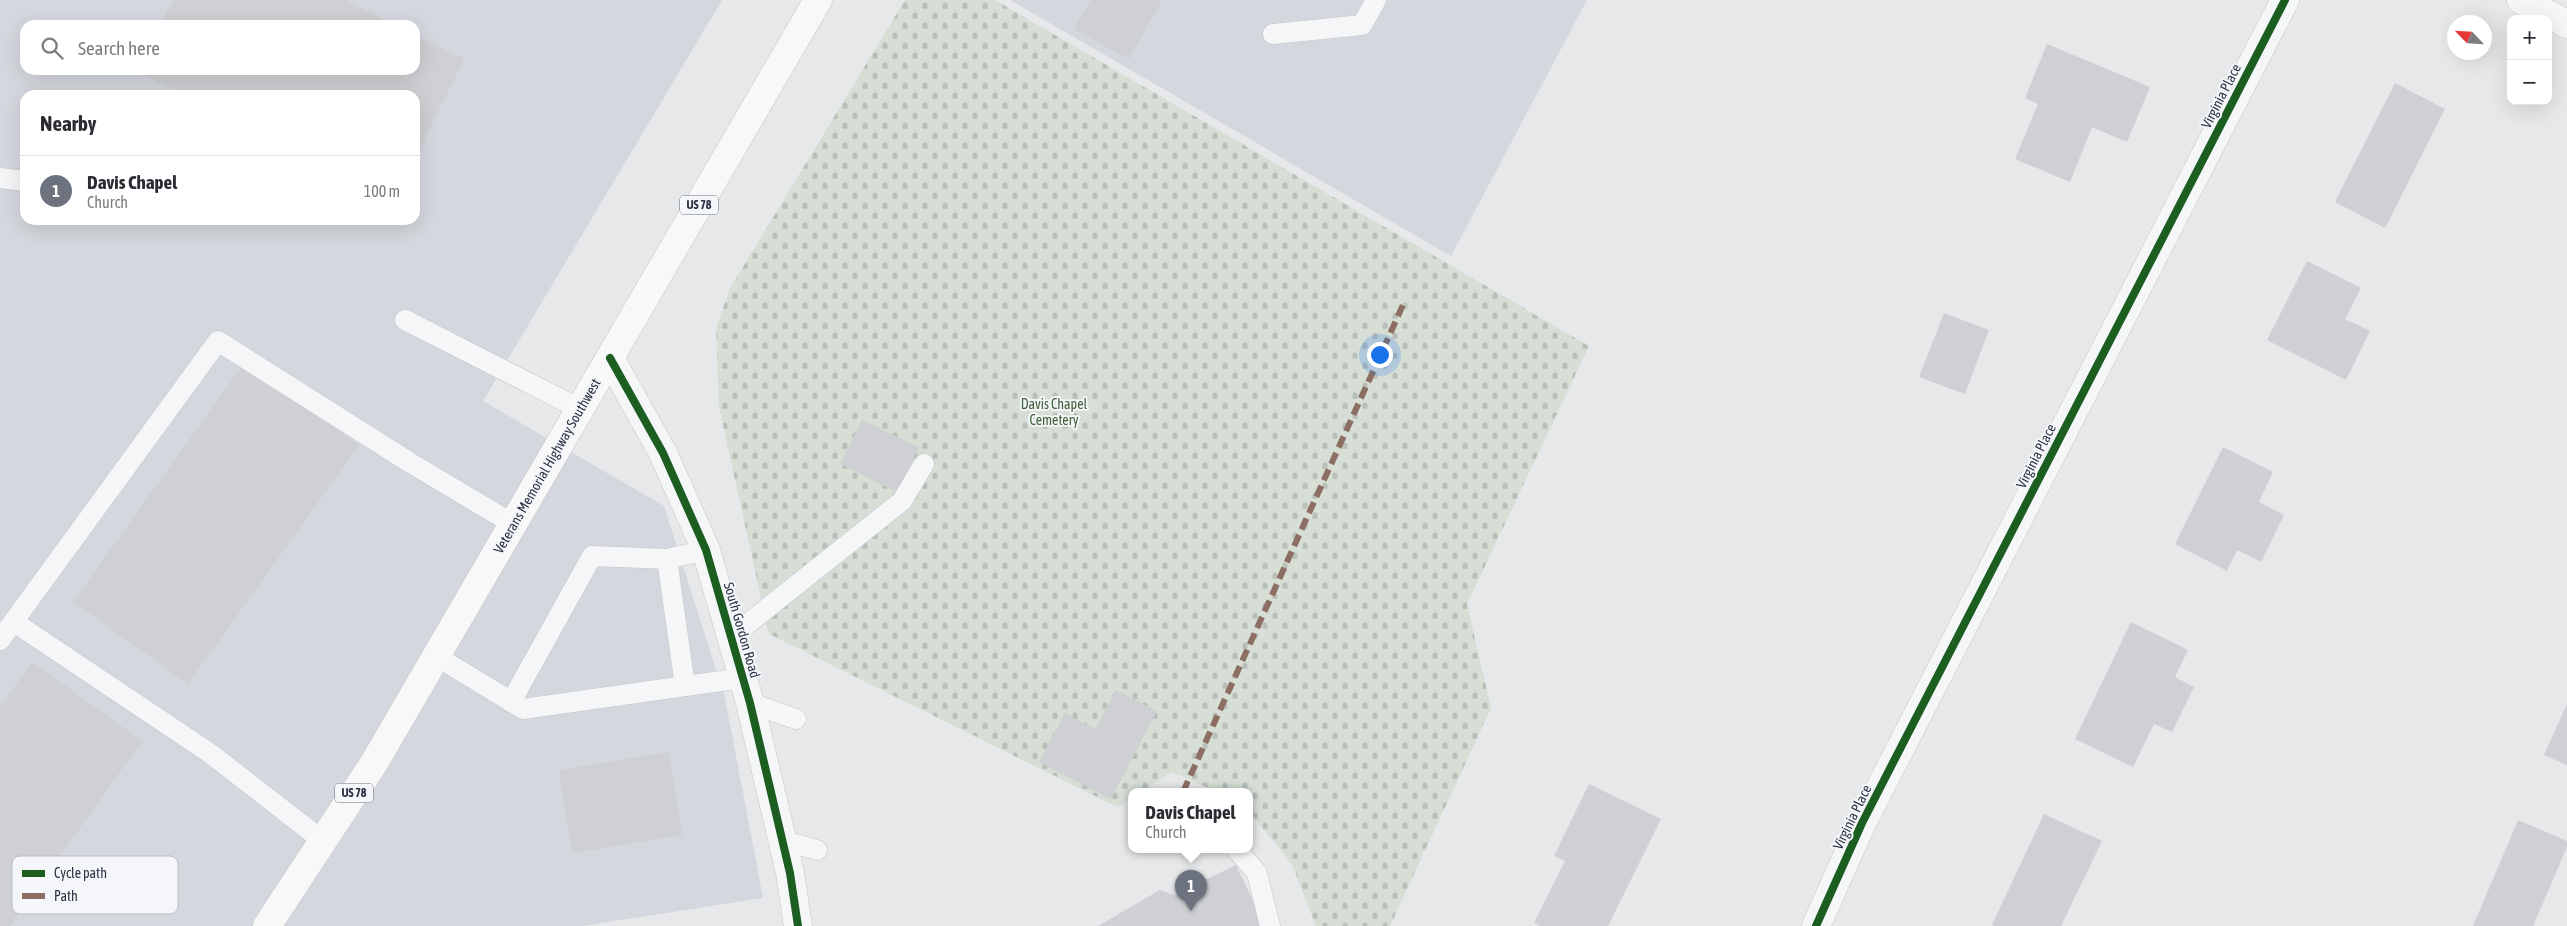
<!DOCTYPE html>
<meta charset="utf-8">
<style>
body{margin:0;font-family:"Asap Condensed",sans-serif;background:#f7f7f7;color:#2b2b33}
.controls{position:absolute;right:15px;top:15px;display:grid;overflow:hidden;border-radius:10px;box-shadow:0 5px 20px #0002}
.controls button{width:45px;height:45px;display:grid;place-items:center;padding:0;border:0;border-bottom:1px solid #e1e1e2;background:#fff;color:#2b2b33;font:25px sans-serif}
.compass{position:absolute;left:2447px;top:15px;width:45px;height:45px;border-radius:50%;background:#fff;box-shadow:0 5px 20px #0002;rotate:295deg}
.you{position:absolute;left:1379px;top:354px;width:18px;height:18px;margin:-12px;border:4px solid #fff;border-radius:50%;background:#1a73e8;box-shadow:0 0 0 8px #1a73e833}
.badge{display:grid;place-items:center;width:32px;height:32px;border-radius:50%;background:#6c737f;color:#fff;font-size:16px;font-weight:700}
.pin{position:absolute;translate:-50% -41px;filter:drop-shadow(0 1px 2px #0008)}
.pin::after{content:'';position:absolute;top:26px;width:18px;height:15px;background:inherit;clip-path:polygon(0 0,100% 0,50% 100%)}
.popup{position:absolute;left:1128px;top:788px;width:125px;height:65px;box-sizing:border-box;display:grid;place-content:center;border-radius:10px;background:#fff;filter:drop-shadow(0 1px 4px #0005);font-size:16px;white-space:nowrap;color:#7c7c81}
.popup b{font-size:19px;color:#2b2b33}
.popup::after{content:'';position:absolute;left:50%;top:100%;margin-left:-10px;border:10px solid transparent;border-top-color:#fff}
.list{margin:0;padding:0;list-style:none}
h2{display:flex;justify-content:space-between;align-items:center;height:65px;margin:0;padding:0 20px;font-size:21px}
h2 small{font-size:16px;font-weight:400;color:#7c7c81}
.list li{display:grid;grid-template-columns:32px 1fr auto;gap:15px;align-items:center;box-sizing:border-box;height:70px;padding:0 20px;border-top:1px solid #e1e1e2}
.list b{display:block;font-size:19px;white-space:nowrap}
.list p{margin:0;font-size:16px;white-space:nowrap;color:#7c7c81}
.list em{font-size:16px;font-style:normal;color:#7c7c81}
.icon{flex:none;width:28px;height:28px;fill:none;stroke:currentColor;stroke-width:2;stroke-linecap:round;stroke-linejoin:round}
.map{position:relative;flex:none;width:2567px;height:926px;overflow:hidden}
.search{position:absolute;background:#fff;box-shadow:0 5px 20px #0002;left:20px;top:20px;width:400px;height:55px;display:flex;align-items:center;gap:12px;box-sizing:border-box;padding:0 18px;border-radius:15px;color:#7c7c81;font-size:19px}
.panel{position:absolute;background:#fff;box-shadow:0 5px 20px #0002;left:20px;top:90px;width:400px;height:135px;border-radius:15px}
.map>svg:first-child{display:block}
</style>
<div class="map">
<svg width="2567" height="926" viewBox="0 0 2567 926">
<defs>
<pattern id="cemetery-stones" width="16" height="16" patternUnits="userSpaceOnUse" patternTransform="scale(1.25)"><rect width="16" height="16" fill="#d6ded6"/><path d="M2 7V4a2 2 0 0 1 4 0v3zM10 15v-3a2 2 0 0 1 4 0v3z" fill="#b8bfb9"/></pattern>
</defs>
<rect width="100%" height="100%" fill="#e6e8ea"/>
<g fill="#d4d7dd" fill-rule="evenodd">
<path d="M0 0H722L483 401 664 506 725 698 763 898 582 926H0ZM25 25H415V70H25ZM25 95H415V220H25Z"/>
<path d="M1010 0H1587L1451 256Z"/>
</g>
<path fill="url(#cemetery-stones)" d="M905 0H995L1589 346 1467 604 1491 708 1390 926H1316L1292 864 1250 813V792H1217L1173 772 1141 792H1132V798L1117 807 769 634 719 407 716 329 729 290Z"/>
<g fill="#ced0d3">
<path d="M173 0H345L396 25H161Z"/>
<path d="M1091 0H1162L1129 59 1074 29Z"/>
<path d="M415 35 464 59 415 159V95H184L137 72 138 70H415Z"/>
<path d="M2047 44 2150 87 2127 142 2092 127 2070 182 2015 159 2038 104 2025 98Z"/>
<path d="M2395 83 2445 109 2385 228 2335 202Z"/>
<path d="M2307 261 2361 288 2345 319 2370 331 2346 380 2267 340Z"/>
<path d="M1944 313 1989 330 1965 394 1919 377Z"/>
<path d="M244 363 359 445 188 684 73 602Z"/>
<path d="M862 420 919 447 897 492 840 464Z"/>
<path d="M2223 447 2273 472 2259 502 2284 515 2261 562 2237 550 2227 571 2175 544Z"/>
<path d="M2131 622 2188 650 2175 677 2194 687 2172 732 2154 724 2133 767 2075 739Z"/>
<path d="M32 662 142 741 10 926H0V707Z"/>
<path d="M1116 690 1157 711 1111 799 1039 762 1065 713 1095 729Z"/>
<path d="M2567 704V765L2544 755Z"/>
<path d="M669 752 682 835 572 853 559 770Z"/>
<path d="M1589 784 1661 819 1608 926H1540L1534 923 1565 861 1554 856Z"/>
<path d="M2044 814 2102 841 2061 926H1995L1992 925Z"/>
<path d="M2518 820 2567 841V847L2533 926H2473Z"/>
<path d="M1236 865 1265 926H1098L1160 890 1174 895Z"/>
</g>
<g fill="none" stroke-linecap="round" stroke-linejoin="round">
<defs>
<g id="service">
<path d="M1273 34 1362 25 1376 0"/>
<path d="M0 178 25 181"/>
<path d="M405 320 580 409"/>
<path d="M667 559 685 686"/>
<path d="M14 622 211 754 323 841"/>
<path d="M731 637 902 501 924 464"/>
<path d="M0 640 218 341 409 462 513 524"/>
<path d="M436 656 523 709 742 678"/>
<path d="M511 702 592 556 667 559 706 550"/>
<path d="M750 703 796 719"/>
<path d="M782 840 817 850"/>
<path d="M1237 850 1257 873 1270 926"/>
</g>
<path id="minor" d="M1816 926 1862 823 2285 0"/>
<g id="tertiary">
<path d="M2521 0 2567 24"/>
<path d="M610 358 663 453 706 550 750 703 790 873 798 926"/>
</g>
<path id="primary" d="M267 926 374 763 818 0"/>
</defs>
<use href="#service" stroke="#c4c6c8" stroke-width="21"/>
<use href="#minor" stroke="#c4c6c8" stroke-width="29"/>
<use href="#tertiary" stroke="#c4c6c8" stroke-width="29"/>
<use href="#primary" stroke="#c2c5c8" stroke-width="29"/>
<use href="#service" stroke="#f5f6f7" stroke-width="20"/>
<use href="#minor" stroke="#f5f6f7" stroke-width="28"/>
<use href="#tertiary" stroke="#f5f6f7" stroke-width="28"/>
<use href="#primary" stroke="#f8f8f8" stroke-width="28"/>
<path stroke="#8d6e63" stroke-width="6" stroke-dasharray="12 6" stroke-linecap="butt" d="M1183 792 1403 305"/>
<defs>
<g id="cycleway">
<path d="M610 358 663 453 706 550 750 703 790 873 798 926"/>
<path d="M1816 926 1862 823 2285 0"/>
</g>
</defs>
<use href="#cycleway" stroke="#f4f6f9" stroke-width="11"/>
<use href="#cycleway" stroke="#1b5e20" stroke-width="8"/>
</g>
<g text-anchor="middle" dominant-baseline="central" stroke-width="4" stroke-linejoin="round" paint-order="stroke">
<g fill="#f4f6f9" stroke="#676e7b" stroke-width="1">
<rect x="680" y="195.5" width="38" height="19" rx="4"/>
<rect x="335" y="783.5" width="38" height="19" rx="4"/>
</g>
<g font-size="12" font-weight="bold" fill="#2b3445">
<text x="699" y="205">US 78</text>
<text x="354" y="793">US 78</text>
</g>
<g font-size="14" fill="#2b3445" stroke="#f4f6f9">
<text transform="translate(2221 96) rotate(-63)">Virginia Place</text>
<text transform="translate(2036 456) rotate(-63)">Virginia Place</text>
<text transform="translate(547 466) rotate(-60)">Veterans Memorial Highway Southwest</text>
<text transform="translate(742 630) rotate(74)">South Gordon Road</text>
<text transform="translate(1852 817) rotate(-64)">Virginia Place</text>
</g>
<g font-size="14" fill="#3f6138" stroke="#f4f6f9">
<text x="1054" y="404">Davis Chapel<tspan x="1054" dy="16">Cemetery</tspan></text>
</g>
</g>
<rect x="12" y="856" width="166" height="58" rx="8" fill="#f4f6f9" stroke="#b8bcc3" stroke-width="1"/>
<rect x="22" y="870" width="23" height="7" fill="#1b5e20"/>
<rect x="22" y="893" width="23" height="6" fill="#8d6e63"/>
<g font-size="14" fill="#2b3445">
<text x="54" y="878">Cycle path</text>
<text x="54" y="901">Path</text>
</g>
</svg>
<div class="controls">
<button>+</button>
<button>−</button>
</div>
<svg class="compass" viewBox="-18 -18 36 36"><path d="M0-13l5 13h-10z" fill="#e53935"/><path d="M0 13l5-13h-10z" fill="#7c7c81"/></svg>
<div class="you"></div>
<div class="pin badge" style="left:1191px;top:911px">1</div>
<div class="popup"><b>Davis Chapel</b>Church</div>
<div class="search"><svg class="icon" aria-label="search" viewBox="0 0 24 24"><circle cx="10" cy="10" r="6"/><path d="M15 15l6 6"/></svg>Search here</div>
<section class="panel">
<h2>Nearby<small></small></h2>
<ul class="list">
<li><span class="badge">1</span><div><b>Davis Chapel</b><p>Church</p></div><em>100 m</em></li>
</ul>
</section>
</div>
